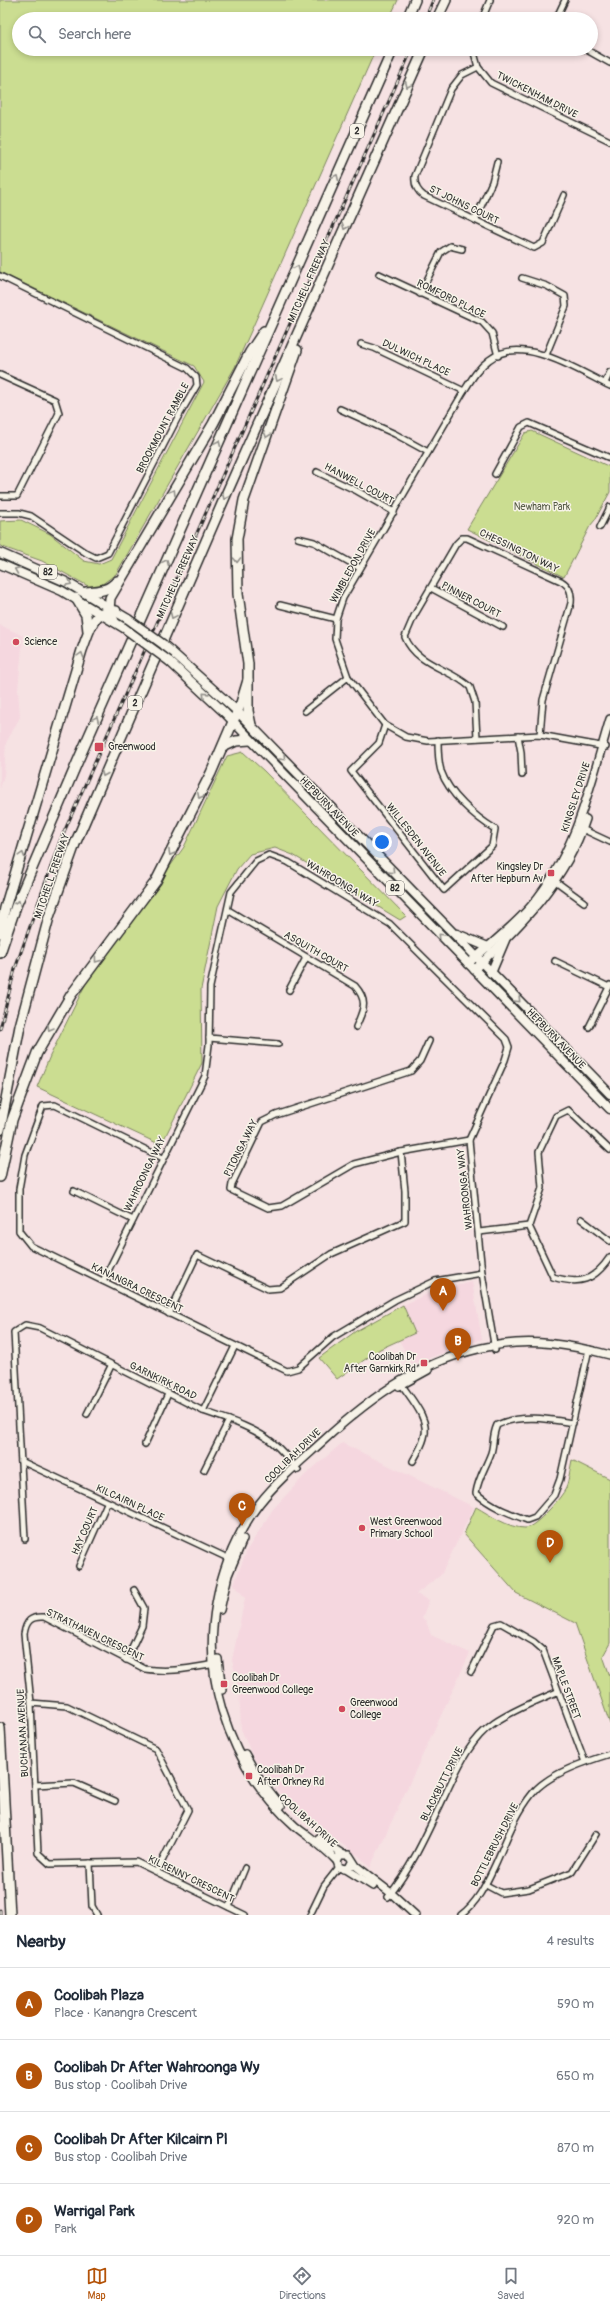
<!DOCTYPE html>
<meta charset="utf-8">
<style>
body{margin:0;font-family:Pangolin,sans-serif;background:#f6f6f7;color:#1f2937}
.you{position:absolute;left:382px;top:842px;width:14px;height:14px;margin:-10px;border:3px solid #fff;border-radius:50%;background:#1a73e8;box-shadow:0 0 0 6px #1a73e833}
.badge{display:grid;place-items:center;width:26px;height:26px;border-radius:50%;background:#b45309;color:#fff;font-size:13px;font-weight:700}
.pin{position:absolute;translate:-50% -33px;filter:drop-shadow(0 1px 2px #0008)}
.pin::after{content:'';position:absolute;top:21px;width:14px;height:12px;background:inherit;clip-path:polygon(0 0,100% 0,50% 100%)}
.list{margin:0;padding:0;list-style:none}
h2{display:flex;justify-content:space-between;align-items:center;height:52px;margin:0;padding:0 16px;font-size:17px}
h2 small{font-size:13px;font-weight:400;color:#747a83}
.list li{display:grid;grid-template-columns:26px 1fr auto;gap:12px;align-items:center;box-sizing:border-box;height:72px;padding:0 16px;border-top:1px solid #e0e1e3}
.list b{display:block;font-size:15px;white-space:nowrap}
.list p{margin:0;font-size:13px;white-space:nowrap;color:#747a83}
.list em{font-size:13px;font-style:normal;color:#747a83}
.icon{flex:none;width:22px;height:22px;fill:none;stroke:currentColor;stroke-width:2;stroke-linecap:round;stroke-linejoin:round}
.map{position:relative;flex:none;width:610px;height:1915px;overflow:hidden}
.search{position:absolute;background:#fff;box-shadow:0 2px 6px #0003;left:12px;right:12px;top:12px;height:44px;display:flex;align-items:center;gap:10px;box-sizing:border-box;padding:0 14px;border-radius:22px;color:#747a83;font-size:15px}
.sheet{height:340px;background:#fff}
nav{display:flex;justify-content:space-around;align-items:center;box-sizing:border-box;height:56px;border-top:1px solid #e0e1e3;background:#fff;font-size:11px;color:#747a83}
nav a{display:grid;justify-items:center;gap:2px}
nav .on{color:#b45309}
.map>svg:first-child{display:block}
</style>
<div class="map">
<svg width="610" height="1915" viewBox="0 0 610 1915">
<rect width="100%" height="100%" fill="#f6e2e3"/>
<filter id="ink" filterUnits="userSpaceOnUse"><feTurbulence type="fractalNoise" baseFrequency=".025" numOctaves="2"/><feDisplacementMap in="SourceGraphic" scale="8" xChannelSelector="R" yChannelSelector="G"/><feConvolveMatrix kernelMatrix="1 2 1 2 8 2 1 2 1" color-interpolation-filters="sRGB"/></filter>
<g filter="url(#ink)">
<g fill="#f5d7df">
<path d="M0 625 23 636 18 690 20 717 6 743 4 775 0 789Z"/>
<path d="M472 1282 482 1339 412 1364 399 1340 415 1333 403 1305 436 1290Z"/>
<path d="M342 1443 474 1507 441 1575 416 1594 429 1600 422 1618 426 1621 431 1635 470 1653 370 1868 360 1857 303 1816 284 1799 253 1757 241 1729 239 1689 232 1660 245 1598 234 1584 247 1550 273 1509 304 1476Z"/>
</g>
<g fill="#cbdd91" stroke="#7b845e">
<path d="M0 0H398L389 19H19V49H376L235 367 116 574 101 585 90 587 42 561 0 546V521L21 520 50 534 84 561 99 564 111 559 204 382 194 366 0 272Z"/>
<path d="M532 431 610 467V492L595 520 590 526 564 577 467 529 525 433Z"/>
<path d="M243 752 264 771 406 916 400 920 293 855 275 848 250 854 237 869 218 906 201 989 202 1063 161 1145 37 1087 50 1056 86 983 184 847 227 756Z"/>
<path d="M403 1305 415 1333 380 1349 337 1379 319 1358 356 1331Z"/>
<path d="M572 1460 610 1479V1643L603 1656 610 1676V1724L575 1623 516 1593 464 1534 476 1507C490 1515 508 1528 525 1528 535 1528 562 1497 566 1488 569 1479 570 1469 572 1460Z"/>
</g>
<g fill="none" stroke-linecap="round" stroke-linejoin="round">
<defs>
<g id="minor">
<path d="M482 19 490 0"/>
<path d="M556 19 565 0"/>
<path d="M473 49 478 67 491 83 610 141"/>
<path d="M585 49 610 63"/>
<path d="M478 67 462 75 451 89 415 176C414 184 417 191 424 196L534 248 543 243 564 195"/>
<path d="M475 220 492 182 497 162"/>
<path d="M379 274 482 322 492 333 498 356"/>
<path d="M0 276 187 368 196 377 197 385 177 419 108 553 96 558 86 553 31 516 19 513H0"/>
<path d="M522 278 547 286 565 296 566 306 546 355"/>
<path d="M420 294 441 252 450 246 462 249"/>
<path d="M361 344 374 348 464 391"/>
<path d="M0 375 55 400 59 413 17 496H0"/>
<path d="M605 383 610 372"/>
<path d="M340 409 395 434 428 452"/>
<path d="M317 472 357 491 394 512"/>
<path d="M495 474 521 427 529 423 610 458"/>
<path d="M600 527 610 507"/>
<path d="M298 538 314 542 360 568"/>
<path d="M431 588 503 627"/>
<path d="M280 605 336 619"/>
<path d="M305 711 348 677"/>
<path d="M385 725 379 743 351 771 444 890 492 846 495 829C475 817 449 794 441 771 438 761 438 751 438 740"/>
<path d="M518 736 521 752 522 775"/>
<path d="M477 738 475 702 470 687C451 669 416 665 405 637L414 616 456 544 462 538H467L561 581C570 586 572 593 571 603L543 700 540 735"/>
<path d="M606 747 540 735 428 741 406 737 385 725 348 677 335 639 336 619 343 598 464 391C471 380 478 368 489 360 522 333 579 371 610 386"/>
<path d="M580 828 610 842"/>
<path d="M554 880 584 902"/>
<path d="M228 910 355 986C369 1002 363 1010 356 1027"/>
<path d="M555 961 609 987"/>
<path d="M289 990 306 958"/>
<path d="M589 1027 610 985"/>
<path d="M209 1038 278 1044"/>
<path d="M429 1041 420 1061 411 1071 276 1115 262 1122 232 1184 231 1190 268 1208 282 1206 354 1164 401 1152 469 1140"/>
<path d="M610 1150 568 1110 556 1116 539 1152 542 1188 529 1226 553 1277C580 1285 594 1281 610 1257"/>
<path d="M163 1158 55 1105 43 1106 25 1155 19 1189V1231L31 1246 287 1371 298 1368 333 1337 395 1300 435 1281 482 1273"/>
<path d="M74 1191 133 1220"/>
<path d="M581 1219 610 1241"/>
<path d="M479 1232 529 1226"/>
<path d="M103 1281 205 1076 209 1045 210 987 231 892 256 861 269 855 288 862 390 924 506 1039 509 1047 505 1060 469 1140 482 1273 495 1350"/>
<path d="M169 1314 197 1255 268 1289 280 1288 331 1254 405 1221V1191L401 1152"/>
<path d="M400 1382C409 1397 431 1419 424 1438 422 1446 417 1454 413 1461"/>
<path d="M203 1411 235 1346"/>
<path d="M87 1414 111 1366"/>
<path d="M573 1423C548 1419 520 1414 497 1425 492 1436 494 1444 491 1453 486 1467 478 1478 476 1493 490 1506 509 1513 527 1520L535 1517 554 1495 560 1479 589 1349"/>
<path d="M145 1444 168 1394"/>
<path d="M21 1461 232 1560"/>
<path d="M204 1470 229 1420"/>
<path d="M25 1539 14 1332 25 1325 40 1328 203 1411C226 1419 253 1427 272 1442 282 1450 290 1460 298 1470"/>
<path d="M79 1566 107 1503"/>
<path d="M126 1660 142 1626 144 1608 134 1590"/>
<path d="M216 1664C191 1668 170 1673 145 1669L44 1617C31 1616 26 1621 24 1634L31 1703 38 1853 50 1864 136 1862 245 1915"/>
<path d="M471 1672 494 1625 501 1623 534 1642 543 1650 585 1762"/>
<path d="M31 1703 67 1706 156 1749 188 1810 157 1871"/>
<path d="M35 1785 74 1783 115 1801"/>
<path d="M90 1863 92 1906 97 1915"/>
<path d="M486 1885 501 1893 529 1889 572 1872 596 1834"/>
<path d="M388 1897C413 1866 428 1831 445 1795 457 1770 469 1740 494 1723 513 1710 536 1701 557 1692"/>
<path d="M229 1907 245 1868"/>
<path d="M310 1915 324 1886 339 1867"/>
<path d="M461 1915C478 1902 486 1884 495 1865 506 1841 515 1815 532 1794 547 1774 587 1761 610 1754"/>
</g>
<g id="secondary">
<path d="M468 964C489 945 513 927 531 906 577 852 590 785 610 719"/>
<path d="M474 970C520 926 566 881 586 819"/>
<path d="M399 1386 428 1370"/>
<path d="M220 1610 228 1575 243 1539"/>
<path d="M218 1659 222 1690"/>
<path d="M245 1754 258 1777 281 1806"/>
<path d="M319 1839 342 1854"/>
<path d="M337 1861C325 1848 310 1838 296 1827 260 1795 236 1756 222 1710 201 1641 215 1562 259 1504 278 1480 301 1461 323 1441 373 1395 425 1358 492 1346 532 1338 572 1345 610 1355"/>
<path d="M352 1862 349 1868 344 1869 339 1867 337 1861 340 1855H349L356 1866 391 1893 415 1915"/>
<path d="M346 1869 373 1886"/>
</g>
<g id="primary">
<path d="M0 553 66 582 128 619"/>
<path d="M0 564 62 591 124 628"/>
<path d="M164 645 237 711 610 1094"/>
<path d="M169 661 225 713 610 1109"/>
<path d="M457 934 488 947"/>
<path d="M491 973 505 940"/>
</g>
<g id="motorway">
<path d="M407 19 415 0"/>
<path d="M437 19 446 0"/>
<path d="M86 592C99 591 108 591 117 581"/>
<path d="M76 598 86 615 88 631"/>
<path d="M114 621 109 610 110 598 213 424 250 352 264 331"/>
<path d="M251 725 248 711V664L238 594 237 539 244 500 297 350"/>
<path d="M223 747 236 741 250 740"/>
<path d="M0 933 5 908 82 650C89 633 93 607 116 611"/>
<path d="M0 953 16 906 80 756 393 49"/>
<path d="M0 1130 20 1026 49 917 75 844 225 497 424 49"/>
<path d="M0 1177 12 1120 37 1053 71 995 156 881 211 773 241 703 248 680"/>
<path d="M0 1728 10 1915"/>
</g>
</defs>
<use href="#minor" stroke="#2b2b2b" stroke-width="8"/>
<use href="#secondary" stroke="#2b2b2b" stroke-width="10"/>
<use href="#primary" stroke="#2b2b2b" stroke-width="11"/>
<use href="#motorway" stroke="#2b2b2b" stroke-width="12"/>
<use href="#minor" stroke="#f7f3e8" stroke-width="5"/>
<use href="#secondary" stroke="#f7f3e8" stroke-width="7"/>
<use href="#primary" stroke="#f7f3e8" stroke-width="8"/>
<use href="#motorway" stroke="#f7f3e8" stroke-width="9"/>
<defs>
<g id="rail">
<path d="M425 19 433 0"/>
<path d="M0 1029 15 969 60 841 412 49"/>
<path d="M0 1910V1915"/>
</g>
</defs>
<use href="#rail" stroke="#2b2b2b" stroke-width="3"/>
<use href="#rail" stroke="#f7f3e8" stroke-width="1.5" stroke-dasharray="4.5" stroke-linecap="butt"/>
<defs>
<g id="primary-bridge">
<path d="M128 619 164 645"/>
<path d="M124 628 169 661"/>
</g>
</defs>
<use href="#primary-bridge" stroke="#2b2b2b" stroke-width="11" stroke-linecap="butt"/>
<use href="#primary-bridge" stroke="#f7f3e8" stroke-width="8"/>
</g>
<defs><path id="oneway-chevron" d="M-2-3.5L2.5 0L-2 3.5" fill="none" stroke-width="1.6" stroke-linecap="round" stroke-linejoin="round"/></defs>
<g stroke="#918f8a">
<use href="#oneway-chevron" transform="translate(408 85) rotate(114)"/>
<use href="#oneway-chevron" transform="translate(336 177) rotate(-66)"/>
<use href="#oneway-chevron" transform="translate(345 227) rotate(113)"/>
<use href="#oneway-chevron" transform="translate(297 268) rotate(-67)"/>
<use href="#oneway-chevron" transform="translate(278 379) rotate(114)"/>
<use href="#oneway-chevron" transform="translate(267 435) rotate(109)"/>
<use href="#oneway-chevron" transform="translate(218 443) rotate(-66)"/>
<use href="#oneway-chevron" transform="translate(173 492) rotate(-59)"/>
<use href="#oneway-chevron" transform="translate(225 497) rotate(114)"/>
<use href="#oneway-chevron" transform="translate(237 560) rotate(89)"/>
<use href="#oneway-chevron" transform="translate(166 562) rotate(-66)"/>
<use href="#oneway-chevron" transform="translate(17 570) rotate(-158)"/>
<use href="#oneway-chevron" transform="translate(69 583) rotate(28)"/>
<use href="#oneway-chevron" transform="translate(173 616) rotate(114)"/>
<use href="#oneway-chevron" transform="translate(81 655) rotate(-73)"/>
<use href="#oneway-chevron" transform="translate(205 695) rotate(-136)"/>
<use href="#oneway-chevron" transform="translate(96 719) rotate(-66)"/>
<use href="#oneway-chevron" transform="translate(283 758) rotate(46)"/>
<use href="#oneway-chevron" transform="translate(104 774) rotate(113)"/>
<use href="#oneway-chevron" transform="translate(200 796) rotate(116)"/>
<use href="#oneway-chevron" transform="translate(171 853) rotate(119)"/>
<use href="#oneway-chevron" transform="translate(22 855) rotate(-73)"/>
<use href="#oneway-chevron" transform="translate(392 871) rotate(46)"/>
<use href="#oneway-chevron" transform="translate(18 903) rotate(-68)"/>
<use href="#oneway-chevron" transform="translate(441 936) rotate(-134)"/>
<use href="#oneway-chevron" transform="translate(97 960) rotate(127)"/>
<use href="#oneway-chevron" transform="translate(518 1000) rotate(46)"/>
<use href="#oneway-chevron" transform="translate(50 1028) rotate(120)"/>
</g>
</g>
<g fill="#d1495b" stroke="#f7f3e8" stroke-width="1.5">
<circle cx="16" cy="642" r="4"/>
<rect x="94" y="742" width="10" height="10" rx="2"/>
<rect x="547" y="869" width="8" height="8" rx="2"/>
<rect x="420" y="1359" width="8" height="8" rx="2"/>
<circle cx="362" cy="1528" r="4"/>
<rect x="220" y="1680" width="8" height="8" rx="2"/>
<circle cx="342" cy="1709" r="4"/>
<rect x="245" y="1772" width="8" height="8" rx="2"/>
</g>
<g text-anchor="middle" dominant-baseline="central" stroke-width="3" stroke-linejoin="round" paint-order="stroke">
<g fill="#f7f3e8" stroke="#686764" stroke-width="1">
<rect x="350" y="124" width="14" height="14" rx="3"/>
<rect x="39" y="565" width="18" height="14" rx="3"/>
<rect x="128" y="696" width="14" height="14" rx="3"/>
<rect x="386" y="881" width="18" height="14" rx="3"/>
</g>
<g font-size="9" font-weight="bold" fill="#2b2b2b">
<text x="357" y="131">2</text>
<text x="48" y="572">82</text>
<text x="135" y="703">2</text>
<text x="395" y="888">82</text>
</g>
<g font-size="10" fill="#2b2b2b" stroke="#f7f3e8">
<text transform="translate(537 95) rotate(27)">TWICKENHAM DRIVE</text>
<text transform="translate(464 205) rotate(26)">ST JOHNS COURT</text>
<text transform="translate(309 281) rotate(-66)">MITCHELL FREEWAY</text>
<text transform="translate(451 299) rotate(26)">ROMFORD PLACE</text>
<text transform="translate(416 358) rotate(25)">DULWICH PLACE</text>
<text transform="translate(163 428) rotate(-62)">BROOKMOUNT RAMBLE</text>
<text transform="translate(359 484) rotate(28)">HANWELL COURT</text>
<text transform="translate(519 551) rotate(26)">CHESSINGTON WAY</text>
<text transform="translate(353 566) rotate(-61)">WIMBLEDON DRIVE</text>
<text transform="translate(178 577) rotate(-66)">MITCHELL FREEWAY</text>
<text transform="translate(471 600) rotate(28)">PINNER COURT</text>
<text transform="translate(576 797) rotate(-72)">KINGSLEY DRIVE</text>
<text transform="translate(329 807) rotate(46)">HEPBURN AVENUE</text>
<text transform="translate(416 840) rotate(52)">WILLESDEN AVENUE</text>
<text transform="translate(52 876) rotate(-71)">MITCHELL FREEWAY</text>
<text transform="translate(342 884) rotate(31)">WAHROONGA WAY</text>
<text transform="translate(316 952) rotate(30)">ASQUITH COURT</text>
<text transform="translate(556 1039) rotate(46)">HEPBURN AVENUE</text>
<text transform="translate(241 1148) rotate(-63)">PITONGA WAY</text>
<text transform="translate(145 1174) rotate(-64)">WAHROONGA WAY</text>
<text transform="translate(465 1189) rotate(-96)">WAHROONGA WAY</text>
<text transform="translate(137 1288) rotate(26)">KANANGRA CRESCENT</text>
<text transform="translate(163 1381) rotate(26)">GARNKIRK ROAD</text>
<text transform="translate(293 1456) rotate(-44)">COOLIBAH DRIVE</text>
<text transform="translate(130 1503) rotate(25)">KILCAIRN PLACE</text>
<text transform="translate(85 1531) rotate(-66)">HAY COURT</text>
<text transform="translate(95 1635) rotate(26)">STRATHAVEN CRESCENT</text>
<text transform="translate(566 1688) rotate(70)">MAPLE STREET</text>
<text transform="translate(23 1733) rotate(-93)">BUCHANAN AVENUE</text>
<text transform="translate(442 1784) rotate(-63)">BLACKBUTT DRIVE</text>
<text transform="translate(308 1821) rotate(42)">COOLIBAH DRIVE</text>
<text transform="translate(495 1845) rotate(-63)">BOTTLEBRUSH DRIVE</text>
<text transform="translate(191 1879) rotate(26)">KILRENNY CRESCENT</text>
</g>
<g font-size="10" fill="#535844" stroke="#f7f3e8">
<text x="542" y="507">Newham Park</text>
</g>
<g font-size="10" fill="#2b2b2b" stroke="#f7f3e8" text-anchor="start">
<text x="24" y="642">Science</text>
<text x="108" y="747">Greenwood</text>
<text x="543" y="867" text-anchor="end">Kingsley Dr<tspan x="543" dy="12">After Hepburn Av</tspan></text>
<text x="416" y="1357" text-anchor="end">Coolibah Dr<tspan x="416" dy="12">After Garnkirk Rd</tspan></text>
<text x="370" y="1522">West Greenwood<tspan x="370" dy="12">Primary School</tspan></text>
<text x="232" y="1678">Coolibah Dr<tspan x="232" dy="12">Greenwood College</tspan></text>
<text x="350" y="1703">Greenwood<tspan x="350" dy="12">College</tspan></text>
<text x="257" y="1770">Coolibah Dr<tspan x="257" dy="12">After Orkney Rd</tspan></text>
</g>
</g>
</svg>
<div class="you"></div>
<div class="pin badge" style="left:443px;top:1311px">A</div>
<div class="pin badge" style="left:458px;top:1361px">B</div>
<div class="pin badge" style="left:242px;top:1526px">C</div>
<div class="pin badge" style="left:550px;top:1563px">D</div>
<div class="search"><svg class="icon" aria-label="search" viewBox="0 0 24 24"><circle cx="10" cy="10" r="6"/><path d="M15 15l6 6"/></svg>Search here</div>
</div>
<section class="sheet">
<h2>Nearby<small>4 results</small></h2>
<ul class="list">
<li><span class="badge">A</span><div><b>Coolibah Plaza</b><p>Place · Kanangra Crescent</p></div><em>590 m</em></li>
<li><span class="badge">B</span><div><b>Coolibah Dr After Wahroonga Wy</b><p>Bus stop · Coolibah Drive</p></div><em>650 m</em></li>
<li><span class="badge">C</span><div><b>Coolibah Dr After Kilcairn Pl</b><p>Bus stop · Coolibah Drive</p></div><em>870 m</em></li>
<li><span class="badge">D</span><div><b>Warrigal Park</b><p>Park</p></div><em>920 m</em></li>
</ul>
</section>
<nav>
<a class="on"><svg class="icon" aria-label="map" viewBox="0 0 24 24"><path d="M3 6l6-2 6 2 6-2v14l-6 2-6-2-6 2zM9 4v14M15 6v14"/></svg>Map</a>
<a><svg class="icon" aria-label="directions" viewBox="0 0 24 24"><path d="M12 3l9 9-9 9-9-9zM9 14v-3h6M13 9l2 2-2 2"/></svg>Directions</a>
<a><svg class="icon" aria-label="saved" viewBox="0 0 24 24"><path d="M7 4h10v16l-5-4-5 4z"/></svg>Saved</a>
</nav>
